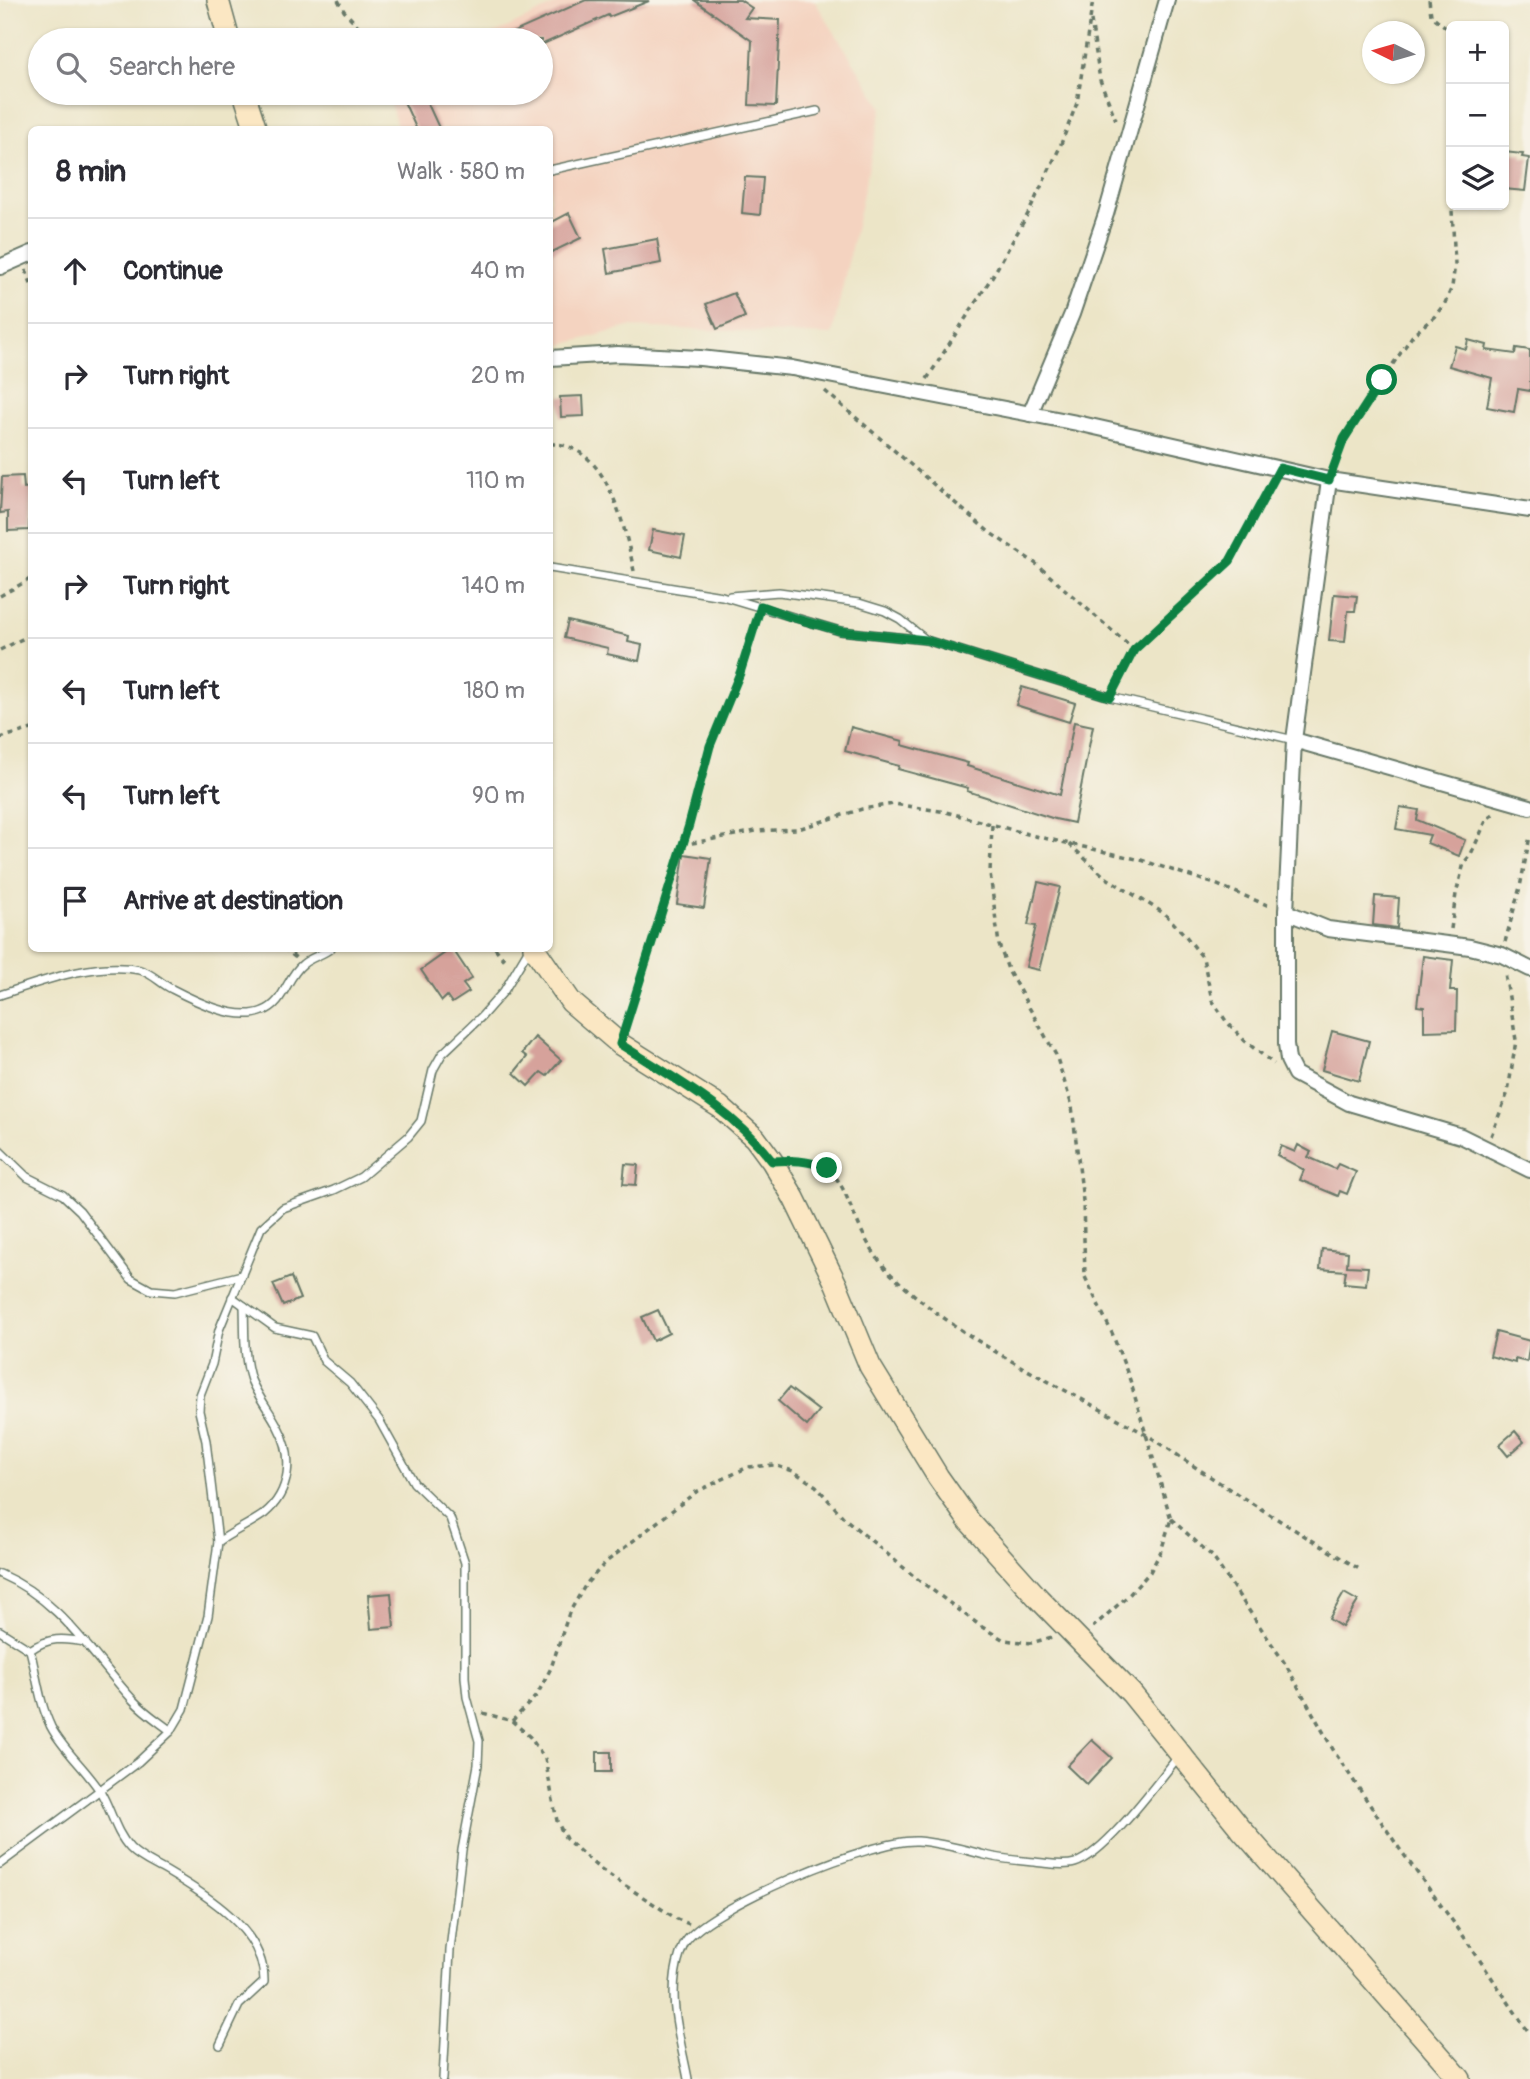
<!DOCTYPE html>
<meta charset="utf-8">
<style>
body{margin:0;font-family:Pangolin,sans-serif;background:#f7f7f7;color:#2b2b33}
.controls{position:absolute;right:21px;top:21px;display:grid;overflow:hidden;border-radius:10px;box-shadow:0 2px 5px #0004}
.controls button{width:63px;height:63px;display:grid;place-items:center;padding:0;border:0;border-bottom:2px solid #e1e1e2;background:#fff;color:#2b2b33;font:35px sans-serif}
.compass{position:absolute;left:1362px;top:21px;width:63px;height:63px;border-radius:50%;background:#fff;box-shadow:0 2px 5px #0004;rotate:275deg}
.stop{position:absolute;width:21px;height:21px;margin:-16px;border:5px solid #0b8043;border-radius:50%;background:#fff}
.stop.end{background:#0b8043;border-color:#fff;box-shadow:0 2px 7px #0008}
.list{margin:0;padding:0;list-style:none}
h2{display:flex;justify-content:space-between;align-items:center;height:91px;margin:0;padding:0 28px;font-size:30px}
h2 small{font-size:23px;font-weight:400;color:#7c7c81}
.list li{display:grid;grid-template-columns:46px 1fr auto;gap:21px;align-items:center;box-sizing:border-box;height:105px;padding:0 28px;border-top:2px solid #e1e1e2}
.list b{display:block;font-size:26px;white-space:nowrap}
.list em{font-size:23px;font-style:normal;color:#7c7c81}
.icon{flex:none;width:38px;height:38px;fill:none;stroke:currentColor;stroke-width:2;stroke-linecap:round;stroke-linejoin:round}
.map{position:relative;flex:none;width:1530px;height:2079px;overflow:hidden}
.search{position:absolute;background:#fff;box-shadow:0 2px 5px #0004;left:28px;top:28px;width:525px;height:77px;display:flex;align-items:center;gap:18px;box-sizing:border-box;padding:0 24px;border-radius:38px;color:#7c7c81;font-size:26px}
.panel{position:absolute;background:#fff;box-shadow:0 2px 5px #0004;left:28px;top:126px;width:525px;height:826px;border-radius:10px}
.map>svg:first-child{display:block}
</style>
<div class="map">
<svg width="1530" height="2079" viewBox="0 0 1530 2079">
<rect width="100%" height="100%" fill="#f7f3e8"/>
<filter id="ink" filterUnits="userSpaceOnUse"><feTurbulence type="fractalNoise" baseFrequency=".0143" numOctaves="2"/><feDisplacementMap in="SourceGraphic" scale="14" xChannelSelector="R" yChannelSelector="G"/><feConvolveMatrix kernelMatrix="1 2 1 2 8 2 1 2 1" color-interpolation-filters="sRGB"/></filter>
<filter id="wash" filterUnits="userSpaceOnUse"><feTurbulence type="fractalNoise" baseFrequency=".00686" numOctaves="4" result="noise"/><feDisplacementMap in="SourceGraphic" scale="28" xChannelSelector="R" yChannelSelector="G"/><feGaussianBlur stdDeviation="1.57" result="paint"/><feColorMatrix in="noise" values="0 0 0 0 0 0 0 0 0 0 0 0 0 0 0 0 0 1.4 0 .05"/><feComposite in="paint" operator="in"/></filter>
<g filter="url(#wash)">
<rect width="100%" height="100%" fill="#ece5c7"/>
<path fill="#f4d3c0" d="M565 0H814L882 107 832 335 629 327 550 348V130L398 129 387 93H541V40H481Z"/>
<g id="blocks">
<g fill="#d6a29b">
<path d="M586 0 649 1 609 17 608 15 541 45V40H496Z"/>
<path d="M694 0H740L752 8 745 18 780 20 776 106 749 105 752 41Z"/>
<path d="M400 93H423L440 130H417Z"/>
<path d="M1504 152 1523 154 1522 157 1529 158 1525 191 1504 189Z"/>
<path d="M745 177 763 178 760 215 742 213Z"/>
<path d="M569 213 581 238 550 253V223Z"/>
<path d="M657 239 661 263 609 273 605 249Z"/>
<path d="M734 293 745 317 717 329 706 304Z"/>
<path d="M1468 340 1487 345 1486 350 1515 354 1516 348 1530 350V391L1518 389 1514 412 1487 407 1492 378 1449 366 1455 346 1466 349Z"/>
<path d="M583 396 584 416 561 417 560 397Z"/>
<path d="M23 476 24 488 32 487 29 530 8 531V512L0 513 2 477Z"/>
<path d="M653 530 685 536 681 557 649 550Z"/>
<path d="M1334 594 1357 596 1355 611H1348L1345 642 1329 641Z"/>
<path d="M568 621 629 636 628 642 642 645 639 661 607 654 608 648 564 638Z"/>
<path d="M1022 687 1075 703 1069 722 1016 705Z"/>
<path d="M1074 722 1093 726 1074 823 1055 819 967 791 968 788 898 769 899 766 845 751 851 727 903 741 902 745 968 763 967 766 1060 795Z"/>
<path d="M1400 807 1419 810 1417 820 1465 840 1459 856 1427 843 1430 835 1396 829Z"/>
<path d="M684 854 711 858 704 908 677 904Z"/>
<path d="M1038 882 1060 887 1039 970 1026 967 1036 926 1028 925Z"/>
<path d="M1375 896 1399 898 1397 928 1373 925Z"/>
<path d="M452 948 472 978 463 984 469 992 452 1003 447 996 442 1001 421 970Z"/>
<path d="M1423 956 1453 960 1450 991H1457L1456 1030 1424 1031V1007L1417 1006Z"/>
<path d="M1332 1031 1369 1041 1359 1081 1322 1070Z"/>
<path d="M535 1037 561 1060 547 1076 541 1072 528 1086 514 1073 527 1057 522 1053Z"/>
<path d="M1298 1145 1311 1152 1308 1157 1335 1169 1338 1164 1356 1172 1347 1194 1340 1191 1338 1196 1300 1180 1304 1170 1277 1155 1281 1146 1295 1152Z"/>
<path d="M625 1164 638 1165 636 1185 623 1184Z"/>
<path d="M1322 1249 1348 1252 1347 1266 1368 1267 1366 1285 1344 1283 1346 1271 1320 1269Z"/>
<path d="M291 1277 300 1299 283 1306 273 1284Z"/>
<path d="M658 1310 669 1333 653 1341 642 1317Z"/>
<path d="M1496 1332 1530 1341 1527 1362 1515 1359V1363L1490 1356Z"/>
<path d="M789 1388 819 1411 807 1426 778 1401Z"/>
<path d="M1515 1431 1524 1442 1508 1456 1499 1445Z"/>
<path d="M391 1593 394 1627 371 1629 368 1595Z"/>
<path d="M1344 1593 1358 1601 1342 1627 1329 1619Z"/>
<path d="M1092 1740 1112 1758 1087 1785 1067 1766Z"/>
<rect x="597" y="1752" width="14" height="20"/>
</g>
</g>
</g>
<g filter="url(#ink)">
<use href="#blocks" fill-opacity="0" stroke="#677867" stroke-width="2"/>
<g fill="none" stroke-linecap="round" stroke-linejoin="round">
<defs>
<g id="service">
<path d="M550 170 817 111"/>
<path d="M550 568 722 596 840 631 926 640 1110 697 1294 740"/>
<path d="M730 596 779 592 859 603 885 611 900 619 926 640"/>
<path d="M0 995C43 981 94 961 140 970 152 973 161 984 172 989 195 1001 237 1022 263 1011 285 1003 286 977 303 964 311 957 323 955 331 948"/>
<path d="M0 1151 27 1177 63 1195 80 1211 131 1279 151 1290 175 1292 242 1275"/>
<path d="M232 1297 275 1328 312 1336 324 1361 350 1383 379 1420 414 1483 450 1518 465 1563V1677L467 1697 479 1741 478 1765 462 1850 450 1950 443 2079"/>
<path d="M218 1542C232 1532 250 1524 264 1514 291 1492 294 1456 278 1427 270 1411 258 1397 251 1380 243 1357 245 1330 244 1306"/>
<path d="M0 1574C62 1601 89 1652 133 1700 144 1712 158 1721 171 1731"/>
<path d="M0 1631 30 1650C37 1676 39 1702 51 1727 63 1750 86 1769 100 1791 111 1809 115 1832 130 1848 139 1858 154 1864 166 1871 205 1894 265 1930 264 1982L239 2005 220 2045"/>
<path d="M30 1650C49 1637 63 1638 85 1642"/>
<path d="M0 1864 138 1762 171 1731 184 1709 208 1616 218 1542 206 1441 199 1411 200 1395 212 1364 219 1330 261 1228 283 1208 334 1190 361 1177 408 1137 421 1121 433 1070 442 1054 482 1016 504 991 529 949"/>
<path d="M688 2079C680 2037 666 1996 680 1954 682 1950 684 1943 687 1940 714 1905 874 1838 918 1841 942 1843 962 1849 985 1855 1004 1860 1024 1861 1043 1863 1053 1864 1065 1866 1075 1863 1105 1854 1157 1783 1178 1757"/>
</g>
<g id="minor">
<path d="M0 267 32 253"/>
<path d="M550 358 618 354 700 358 792 368 1077 423 1329 480 1530 510"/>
<path d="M1030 414 1072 314 1106 214 1167 0"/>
<path d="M1329 480 1294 740 1286 912V1044L1288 1060 1295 1074 1349 1103 1461 1136 1530 1170"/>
<path d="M1294 740 1530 807"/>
<path d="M1286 912 1328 929 1470 947 1502 955 1530 969"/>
</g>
<g id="secondary">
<path d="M218 0 229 40"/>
<path d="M244 93 256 130"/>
<path d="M534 948 571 1002 620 1044 720 1107 755 1138 772 1161 794 1198 836 1284 870 1366 938 1477 969 1521 1039 1599 1131 1693 1241 1829 1460 2079"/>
</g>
</defs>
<use href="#service" stroke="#677867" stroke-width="10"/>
<use href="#minor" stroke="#677867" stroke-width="18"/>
<use href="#secondary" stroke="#677867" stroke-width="24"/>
<g stroke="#677867" stroke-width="3.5" stroke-dasharray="5 5" stroke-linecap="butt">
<path d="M338 0 344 11 359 27"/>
<path d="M1429 0 1431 15 1448 29 1451 40"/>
<path d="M1091 20 1100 80 1116 120"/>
<path d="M1504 95V103"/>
<path d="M26 270 32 287"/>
<path d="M927 379 995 272 1029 212 1059 149 1077 103 1093 0"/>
<path d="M825 391 989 532 1035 563 1134 650"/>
<path d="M550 444C607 442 625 527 634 571"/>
<path d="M1334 468 1344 439 1364 406 1413 335 1435 316 1445 303 1452 287 1455 264 1449 157 1451 136"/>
<path d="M0 596 32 578"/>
<path d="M0 650 32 634"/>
<path d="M1114 687 1134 650 1230 561 1272 483"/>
<path d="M0 738 32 729"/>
<path d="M992 825 990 873 999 945 1009 972 1056 1055 1072 1106 1083 1201 1085 1277 1112 1333 1130 1380 1171 1519 1161 1551 1150 1572 1128 1596 1093 1627"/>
<path d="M1069 844 1105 877 1165 914 1185 935 1203 958 1212 1000 1226 1021 1245 1041 1274 1064"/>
<path d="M682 845 756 831 798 829 862 809 894 804 946 812 1035 836 1141 860 1215 884 1272 907"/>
<path d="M1451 929 1456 894 1464 863 1471 854 1487 819 1496 812"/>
<path d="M1505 942 1520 887 1530 836"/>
<path d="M284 948 296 958"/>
<path d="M495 948 507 963"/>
<path d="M626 1026 689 825 710 746 740 673 757 617"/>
<path d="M1491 1136 1508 1092 1516 1040 1505 973"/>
<path d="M791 1160C838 1158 842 1189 858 1223 866 1242 878 1262 893 1276 965 1345 1060 1385 1145 1434 1165 1445 1183 1460 1203 1472 1255 1506 1308 1538 1361 1570"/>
<path d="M1171 1519 1212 1556 1286 1665 1335 1753 1399 1848 1462 1934 1530 2034"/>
<path d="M483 1713 512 1721 530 1737 545 1759 557 1821 566 1839 601 1870 677 1919 689 1924"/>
<path d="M512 1721 537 1695 551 1668 569 1613 586 1584 606 1562 696 1492 748 1467 774 1465 793 1471 816 1486 844 1518 916 1578 982 1627 1004 1640 1031 1643 1052 1637"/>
</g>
<use href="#service" stroke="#fff" stroke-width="7"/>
<use href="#minor" stroke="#fff" stroke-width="14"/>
<use href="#secondary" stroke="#fbe7c3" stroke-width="21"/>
</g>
</g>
<g fill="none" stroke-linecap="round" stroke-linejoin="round" filter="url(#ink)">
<path stroke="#0b8043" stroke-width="9" d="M827 1168C808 1160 793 1160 772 1161 732 1109 675 1079 620 1044L689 825 710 746 740 673 761 606 791 617 840 631 926 640 1110 697 1134 650 1230 561 1280 468 1329 480 1344 439 1382 380"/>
</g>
</svg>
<div class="controls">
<button>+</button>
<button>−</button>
<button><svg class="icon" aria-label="layers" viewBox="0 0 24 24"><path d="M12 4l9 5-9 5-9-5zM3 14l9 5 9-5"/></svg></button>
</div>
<svg class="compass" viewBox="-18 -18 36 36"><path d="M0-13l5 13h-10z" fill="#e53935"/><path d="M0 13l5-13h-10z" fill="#7c7c81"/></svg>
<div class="stop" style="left:1382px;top:380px"></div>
<div class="stop end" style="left:827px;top:1168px"></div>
<div class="search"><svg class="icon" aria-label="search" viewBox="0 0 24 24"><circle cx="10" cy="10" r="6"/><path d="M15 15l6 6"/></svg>Search here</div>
<section class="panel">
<h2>8 min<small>Walk · 580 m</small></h2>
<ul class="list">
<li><svg class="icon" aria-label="ahead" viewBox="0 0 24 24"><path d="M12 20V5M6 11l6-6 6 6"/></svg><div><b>Continue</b></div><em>40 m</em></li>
<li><svg class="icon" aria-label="right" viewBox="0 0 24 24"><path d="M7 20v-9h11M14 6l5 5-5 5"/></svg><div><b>Turn right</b></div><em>20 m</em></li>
<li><svg class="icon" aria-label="left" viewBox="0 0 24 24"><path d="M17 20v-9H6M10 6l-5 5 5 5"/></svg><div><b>Turn left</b></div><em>110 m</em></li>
<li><svg class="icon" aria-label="right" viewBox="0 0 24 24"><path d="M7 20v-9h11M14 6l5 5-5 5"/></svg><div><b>Turn right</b></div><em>140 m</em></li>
<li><svg class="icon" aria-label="left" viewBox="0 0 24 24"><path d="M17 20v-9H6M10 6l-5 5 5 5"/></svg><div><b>Turn left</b></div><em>180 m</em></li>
<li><svg class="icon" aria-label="left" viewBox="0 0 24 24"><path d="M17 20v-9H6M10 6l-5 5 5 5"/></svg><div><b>Turn left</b></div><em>90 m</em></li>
<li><svg class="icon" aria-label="arrive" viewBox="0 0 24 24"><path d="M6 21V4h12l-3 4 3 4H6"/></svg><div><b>Arrive at destination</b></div></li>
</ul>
</section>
</div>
